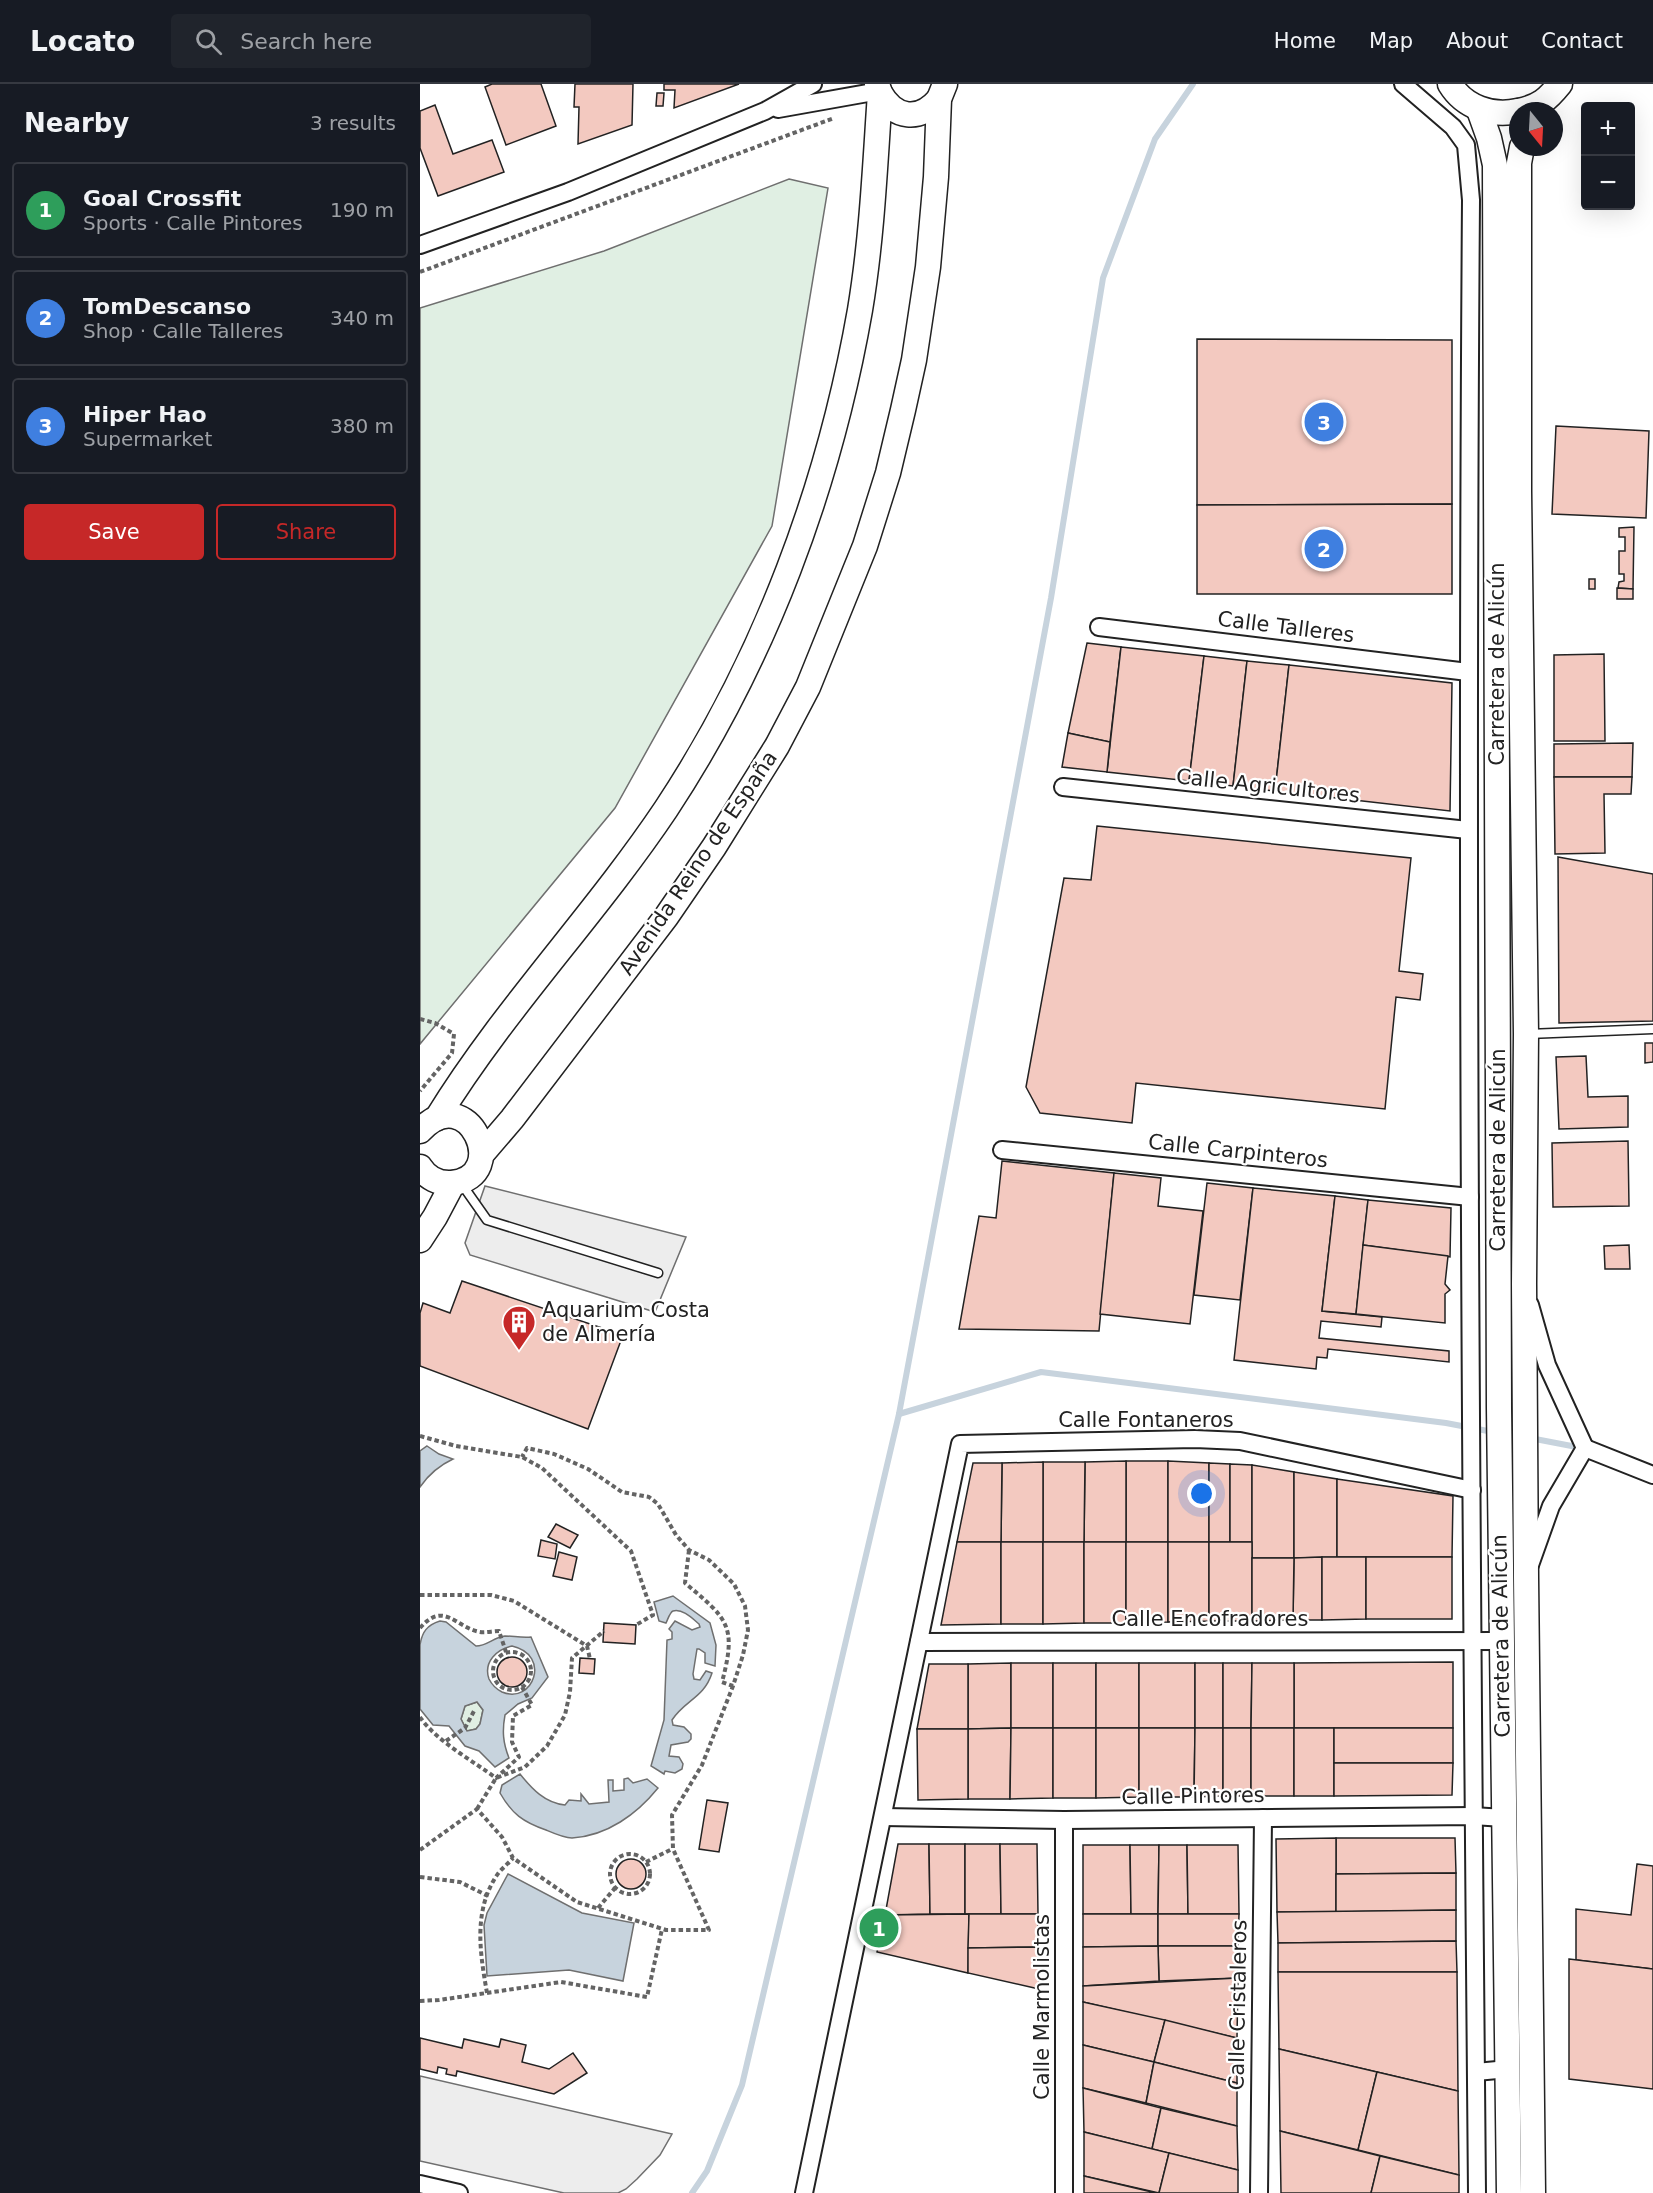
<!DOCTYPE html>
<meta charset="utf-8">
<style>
body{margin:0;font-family:"DejaVu Sans",sans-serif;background:#20242c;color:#f1f3f6}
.controls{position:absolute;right:18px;top:18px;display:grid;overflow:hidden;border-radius:6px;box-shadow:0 6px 24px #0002}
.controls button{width:54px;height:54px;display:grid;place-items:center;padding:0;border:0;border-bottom:2px solid #363941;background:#171b24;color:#f1f3f6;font:30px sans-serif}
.compass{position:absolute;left:1089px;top:18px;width:54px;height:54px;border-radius:50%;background:#171b24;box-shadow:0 6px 24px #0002;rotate:162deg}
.you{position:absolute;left:782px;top:1410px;width:21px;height:21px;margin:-15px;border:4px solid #fff;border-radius:50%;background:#1a73e8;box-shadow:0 0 0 9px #1a73e833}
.badge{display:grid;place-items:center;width:39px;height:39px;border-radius:50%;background:#c62828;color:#fff;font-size:20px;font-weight:700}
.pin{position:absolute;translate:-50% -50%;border:3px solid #fff;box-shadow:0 2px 6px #0006}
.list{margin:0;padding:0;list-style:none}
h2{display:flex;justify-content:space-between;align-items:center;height:78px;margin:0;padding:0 24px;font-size:26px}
h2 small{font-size:20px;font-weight:400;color:#9ea1a6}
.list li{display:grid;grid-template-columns:39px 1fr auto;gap:18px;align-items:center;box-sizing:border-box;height:96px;margin:0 12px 12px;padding:0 12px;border:2px solid #363941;border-radius:6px}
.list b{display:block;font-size:22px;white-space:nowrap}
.list p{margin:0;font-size:20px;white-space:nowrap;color:#9ea1a6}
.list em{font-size:20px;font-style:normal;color:#9ea1a6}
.actions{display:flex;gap:12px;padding:18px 24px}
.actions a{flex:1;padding:14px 0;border:2px solid #c62828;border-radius:6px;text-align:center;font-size:21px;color:#c62828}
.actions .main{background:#c62828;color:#fff}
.icon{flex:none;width:33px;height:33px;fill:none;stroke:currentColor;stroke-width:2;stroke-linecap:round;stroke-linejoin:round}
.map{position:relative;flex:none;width:1233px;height:2109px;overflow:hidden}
header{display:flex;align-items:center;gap:36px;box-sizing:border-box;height:84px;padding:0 30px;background:#171b24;border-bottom:2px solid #363941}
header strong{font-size:28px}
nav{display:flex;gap:33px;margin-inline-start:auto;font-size:21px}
.search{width:420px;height:54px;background:#20242c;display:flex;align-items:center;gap:15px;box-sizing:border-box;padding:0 21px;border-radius:6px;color:#9ea1a6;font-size:22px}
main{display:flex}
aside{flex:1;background:#171b24}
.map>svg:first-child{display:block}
</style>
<header>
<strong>Locato</strong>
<div class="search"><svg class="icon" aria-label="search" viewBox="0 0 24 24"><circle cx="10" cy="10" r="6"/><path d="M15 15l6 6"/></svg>Search here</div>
<nav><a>Home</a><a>Map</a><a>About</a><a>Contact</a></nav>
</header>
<main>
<aside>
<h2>Nearby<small>3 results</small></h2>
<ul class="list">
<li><span class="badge" style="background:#2e9e5b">1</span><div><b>Goal Crossfit</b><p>Sports · Calle Pintores</p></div><em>190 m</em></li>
<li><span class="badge" style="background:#3f7fe0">2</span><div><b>TomDescanso</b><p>Shop · Calle Talleres</p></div><em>340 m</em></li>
<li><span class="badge" style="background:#3f7fe0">3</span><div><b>Hiper Hao</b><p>Supermarket</p></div><em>380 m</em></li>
</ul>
<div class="actions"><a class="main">Save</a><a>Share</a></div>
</aside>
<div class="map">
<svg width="1233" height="2109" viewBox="0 0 1233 2109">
<rect width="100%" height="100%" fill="#fff"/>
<g fill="#e0efe3" stroke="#6f6f6f" stroke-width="1.5">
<path d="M369 95 408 104 352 442 195 724 0 960V224L184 167Z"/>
<path d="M57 1618 63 1626 60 1640 56 1645 47 1647 41 1635 45 1622Z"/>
</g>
<g fill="#ededed" stroke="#6f6f6f" stroke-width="1.5">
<path d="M65 1102 266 1153 235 1228 50 1171 45 1159Z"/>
<path d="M0 1992 252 2050 240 2071 217 2095 206 2105 198 2109H144L0 2077Z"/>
</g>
<g fill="#c7d3dd" stroke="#6f6f6f" stroke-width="1.5" fill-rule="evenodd">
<path d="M7 1362 19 1370 33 1375C18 1382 9 1390 0 1403V1367Z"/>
<path d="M253 1512 290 1539 296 1561 295 1582 285 1579V1569L279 1565H277L273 1590 274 1595 280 1596 286 1587 292 1589C284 1614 265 1616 252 1636L253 1641 264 1643 271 1650V1655L268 1658 251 1661 249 1672 259 1673 263 1680 262 1685 255 1689 245 1687 244 1690 231 1682 244 1636 247 1556 252 1555V1548L249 1545 255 1537 272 1546 280 1543 279 1540C273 1535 262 1524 253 1527 250 1528 248 1535 246 1539L239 1537 234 1518Z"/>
<path d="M20 1537 26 1538 56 1562C67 1562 74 1553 85 1552 93 1552 102 1554 111 1553L128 1593 112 1614 98 1620 85 1631C82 1647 83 1659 89 1674L75 1683 59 1667 45 1662 29 1642 13 1641 0 1625V1561C2 1548 7 1541 20 1537ZM92 1562C132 1571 113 1621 82 1608 76 1605 72 1601 69 1595 63 1578 77 1565 92 1562ZM57 1618 63 1626 60 1640 56 1645 47 1647 41 1635 45 1622Z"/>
<path d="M100 1690C112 1705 125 1719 145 1721L149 1716 161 1717V1710L169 1720 189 1718 188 1696H193V1707L204 1706V1695L208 1694 213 1699 227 1695 238 1704C217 1730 187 1752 152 1754 144 1754 133 1749 126 1746 103 1738 92 1730 80 1709L82 1701Z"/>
<path d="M88 1790 162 1829 214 1839 203 1897 149 1886 67 1892 64 1841 67 1829Z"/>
</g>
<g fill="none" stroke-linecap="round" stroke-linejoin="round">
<g stroke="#c7d3dd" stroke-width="6">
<path d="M479 1330 621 1288 1026 1339 1073 1348"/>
<path d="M1110 1354 1162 1364"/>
<path d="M272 2109 287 2087 322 2001 479 1330 631 514 683 194 735 55 773 0"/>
</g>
</g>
<g fill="#f3c9c0" stroke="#222" stroke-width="1.5">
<path d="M72 0H121L136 42 86 61 65 3Z"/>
<path d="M155 0H213L212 41 158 60 159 23H154Z"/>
<path d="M244 0H319L254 24 255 6H244Z"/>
<path d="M237 9H244L243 22H236Z"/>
<path d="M15 21 33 70 72 56 84 88 18 112 0 64V27Z"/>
<path d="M777 255 1032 256V420L777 421Z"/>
<path d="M1136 342 1229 347 1226 434 1132 430Z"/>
<path d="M1032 420V510H777V421Z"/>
<path d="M1214 443 1213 505 1198 504 1199 498 1204 497V490H1199V467H1205V453H1199V444Z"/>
<rect x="1169" y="495" width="6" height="10"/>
<path d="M1197 504 1213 505V515H1197Z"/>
<path d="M667 559 701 563 690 658 648 649Z"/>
<path d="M701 563 784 572 769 697 687 688Z"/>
<path d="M1184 570 1185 657H1134V571Z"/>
<path d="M784 572 827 577 813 702 769 697Z"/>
<path d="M827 577 869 581 855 707 813 702Z"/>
<path d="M869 581 1032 599 1030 727 855 707Z"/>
<path d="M648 649 690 658 687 688 642 683Z"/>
<path d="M1213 659 1212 693H1134V660Z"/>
<path d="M1134 693H1212L1211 710H1184L1185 769 1135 770Z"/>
<path d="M677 742 991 774 979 887 1003 890 1000 916 976 913 965 1025 716 999 712 1039 620 1029 606 1003 644 794 671 796Z"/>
<path d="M1138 773 1233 790V937L1139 939Z"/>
<path d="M1225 959H1233V978L1225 979Z"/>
<path d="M1166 972 1168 1013 1208 1012V1043L1139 1045 1136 973Z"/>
<path d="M1208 1057 1209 1122 1133 1123 1132 1059Z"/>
<path d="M582 1077 694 1089 679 1247 539 1245 559 1132 576 1134Z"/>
<path d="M694 1089 741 1094 738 1122 783 1127 770 1240 680 1230Z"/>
<path d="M787 1099 833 1104 820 1216 774 1211Z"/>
<path d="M833 1104 915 1112 902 1227 962 1233 961 1243 901 1237 899 1254 1029 1267V1278L908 1265 907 1274 897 1273 896 1285 814 1276Z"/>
<path d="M915 1112 948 1116 936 1230 902 1227Z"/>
<path d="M948 1116 1031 1124 1030 1173 943 1161Z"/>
<path d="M943 1161 1028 1172 1025 1200 1030 1206 1025 1210V1239L936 1230Z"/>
<path d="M1209 1161 1210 1185H1185L1184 1162Z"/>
<path d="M42 1197 203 1251 168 1345 0 1282V1229L3 1219 30 1229Z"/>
<rect x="706" y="1377" width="42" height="81"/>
<path d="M706 1377V1458H664L665 1378Z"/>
<path d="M748 1377 789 1379V1458H748Z"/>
<path d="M623 1378H665L664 1458H623Z"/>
<path d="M623 1378V1458H581L582 1379Z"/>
<path d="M553 1379H582L581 1458H537Z"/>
<path d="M789 1379 810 1380V1458H789Z"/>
<path d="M810 1380 832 1381V1458H810Z"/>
<path d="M832 1381 874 1388V1474H832Z"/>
<path d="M874 1388 917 1395V1473L874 1474Z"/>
<path d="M917 1395 1033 1412 1032 1473H917Z"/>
<path d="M136 1440 158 1451 150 1464 128 1453Z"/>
<path d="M121 1456 137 1460 135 1475 118 1472Z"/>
<path d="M537 1458H581V1540L521 1541Z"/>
<rect x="581" y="1458" width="42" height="82"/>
<path d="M623 1458H664V1539L623 1540Z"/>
<rect x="664" y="1458" width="42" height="81"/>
<path d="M706 1458H748V1538L706 1539Z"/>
<path d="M748 1458H789V1537L748 1538Z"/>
<rect x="789" y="1458" width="43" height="79"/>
<path d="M139 1468 157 1473 152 1496 133 1492Z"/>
<path d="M902 1473V1536H873L874 1474Z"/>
<path d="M902 1473H946V1535L902 1536Z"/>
<rect x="946" y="1473" width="86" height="62"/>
<path d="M832 1474H874L873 1536 832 1537Z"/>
<path d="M184 1539 216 1541 215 1560 183 1558Z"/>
<circle cx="92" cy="1588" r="15"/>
<path d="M160 1574 175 1575 174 1590 159 1589Z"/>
<path d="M1033 1578V1644H874V1579Z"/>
<path d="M591 1579V1644L548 1645V1580Z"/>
<rect x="591" y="1579" width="42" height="65"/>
<rect x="633" y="1579" width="43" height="65"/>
<rect x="676" y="1579" width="43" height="65"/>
<rect x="719" y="1579" width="56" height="65"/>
<rect x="775" y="1579" width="28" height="65"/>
<path d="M803 1579H832L831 1644H803Z"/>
<path d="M832 1579H874V1644H831Z"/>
<path d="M509 1580H548V1645H497Z"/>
<path d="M591 1644 590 1715H548V1645Z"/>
<path d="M591 1644H633V1714L590 1715Z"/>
<rect x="633" y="1644" width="43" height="70"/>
<path d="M676 1644H719V1713L676 1714Z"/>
<path d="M719 1644H775L774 1713H719Z"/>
<path d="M775 1644H803V1712L774 1713Z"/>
<rect x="803" y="1644" width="28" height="68"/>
<rect x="831" y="1644" width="43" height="68"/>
<rect x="874" y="1644" width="40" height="68"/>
<rect x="914" y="1644" width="119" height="35"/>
<path d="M497 1645H548V1715L498 1716Z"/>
<path d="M914 1679H1033L1032 1711 914 1712Z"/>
<path d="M287 1716 308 1719 299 1768 279 1765Z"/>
<path d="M916 1754H1035L1036 1789 916 1790Z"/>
<path d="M916 1754V1828H857L856 1755Z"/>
<path d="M478 1760H509L510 1830 465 1831Z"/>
<path d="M509 1760H545V1830H510Z"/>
<path d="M545 1760H580L581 1830H545Z"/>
<path d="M580 1760H617L618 1830H581Z"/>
<path d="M663 1761H710L711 1830H663Z"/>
<path d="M710 1761H739L738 1830H711Z"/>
<path d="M739 1761H767L768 1830H738Z"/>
<path d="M767 1761H818L819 1830H768Z"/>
<circle cx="211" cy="1790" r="15"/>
<path d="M1217 1780 1233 1782V1885L1156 1876V1825L1211 1831Z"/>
<path d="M1036 1789V1826L916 1828V1790Z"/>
<path d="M1036 1826V1857L858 1859 857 1828Z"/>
<path d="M549 1830 548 1889 457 1868 465 1831Z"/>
<path d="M549 1830H618V1863L548 1864Z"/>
<path d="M663 1830H738V1862L663 1863Z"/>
<path d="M738 1830H819L818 1862H738Z"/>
<path d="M1036 1857 1037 1888H858V1859Z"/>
<path d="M738 1862H818V1894L739 1897Z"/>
<path d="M738 1862 739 1897 663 1902V1863Z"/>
<path d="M618 1863 619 1905 548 1889V1864Z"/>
<path d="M1149 1875 1233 1885V2005L1149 1995Z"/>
<path d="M858 1888H1037L1038 2007 859 1965Z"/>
<path d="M818 1894 817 1954 663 1918V1902Z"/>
<path d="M663 1918 745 1936 734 1978 663 1961Z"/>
<path d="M745 1936 817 1954V1999L734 1978Z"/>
<path d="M0 1954 42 1964 44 1955 79 1963 81 1955 106 1961 102 1978 129 1985 153 1969 167 1989 134 2010 37 1987 36 1992 26 1990 27 1985 18 1983 17 1989 0 1985Z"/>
<path d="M663 1961 734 1978 726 2019 663 2004Z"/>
<path d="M859 1965 957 1988 938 2066 860 2047Z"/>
<path d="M734 1978 817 1999V2042L726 2019Z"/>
<path d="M957 1988 1038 2007 1039 2091 938 2066Z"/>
<path d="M663 2004 741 2024 732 2065 664 2048Z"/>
<path d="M741 2024 817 2042 818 2086 732 2065Z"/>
<path d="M860 2047 960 2072 951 2109H861Z"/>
<path d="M664 2048 749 2069 739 2109 664 2092Z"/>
<path d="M749 2069 818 2086V2109H739Z"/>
<path d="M960 2072 1039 2091V2109H951Z"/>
<path d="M664 2092 736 2109H664Z"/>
</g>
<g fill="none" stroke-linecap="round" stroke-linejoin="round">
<defs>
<g id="lane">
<path d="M1108 950 1233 945"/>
<path d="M41 1099 67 1136 238 1189"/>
</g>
<g id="street">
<path d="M983 0 1033 43 1046 61 1051 116C1046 780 1051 1445 1057 2109"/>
<path d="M358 25 459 7"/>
<path d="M0 161 148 108 345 27 393 0"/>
<path d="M679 543 1048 588"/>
<path d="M643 703 1048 746"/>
<path d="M582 1066 1050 1113"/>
<path d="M1110 1221 1127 1281 1165 1364 1131 1422 1110 1481"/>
<path d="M1165 1364 1233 1391"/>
<path d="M499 1558 1081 1557"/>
<path d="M463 1733 644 1736 1053 1732 1084 1734"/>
<path d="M1056 1988 1088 1985"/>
<path d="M0 2100 39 2109"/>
<path d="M384 2109 540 1360 775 1355 820 1357 1052 1406"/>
<path d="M644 2109V1736"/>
<path d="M839 2109 843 1734"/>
</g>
<g id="secondary">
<path d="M1030 0C1044 23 1072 33 1098 27"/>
<path d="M460 9C475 35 499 38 519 15"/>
<path d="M1059 26 1069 54 1075 81 1079 1324 1089 2109"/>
<path d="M1099 27C1120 22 1127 16 1140 0"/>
<path d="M1102 63 1099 79V407L1106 950 1104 1200 1106 1493 1113 2109"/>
<path d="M17 1034C84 925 175 831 246 725 345 575 409 403 440 226 452 154 455 82 460 9L457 0"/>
<path d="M0 1047C48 994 92 1093 32 1099 19 1100 7 1094 0 1083"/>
<path d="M62 1070 92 1035 246 833 294 763 357 662 388 603 445 462 468 389 483 326 494 276 508 183 516 93 519 15 525 0"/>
<path d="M0 1156 15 1133 33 1099"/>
</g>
</defs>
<use href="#lane" stroke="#222" stroke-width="11"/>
<use href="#street" stroke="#222" stroke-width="20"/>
<use href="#secondary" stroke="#222" stroke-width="27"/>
<g stroke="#646464" stroke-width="4" stroke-dasharray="4.5 3" stroke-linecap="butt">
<path d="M0 188 414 34"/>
<path d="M0 935 15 939 34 950 32 969 0 1007"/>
<path d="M0 1352 36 1362 102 1373 122 1384 211 1467 233 1531 216 1541"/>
<path d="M269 1466 265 1499C308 1535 317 1542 302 1598L313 1602"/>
<path d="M0 1511H71L94 1517 167 1562 170 1575"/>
<path d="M0 1544C24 1516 36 1544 60 1548 65 1549 73 1547 79 1547L86 1568"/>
<circle cx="92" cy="1587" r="19"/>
<path d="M0 1633C15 1656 53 1677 76 1694L99 1673 92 1658 93 1632 112 1621 102 1603"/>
<path d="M26 1657 45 1644 54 1627"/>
<path d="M57 1725 76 1694 105 1683 127 1662 145 1631 150 1608 152 1574 184 1547"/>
<path d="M0 1766 57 1725 82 1753 93 1774 157 1818 246 1846H289L253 1765 252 1731 282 1681 313 1602 323 1571 328 1546 325 1522 314 1500 289 1476 269 1466 256 1451 238 1420 229 1413 202 1408 168 1385 134 1370 107 1364 102 1373"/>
<circle cx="210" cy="1790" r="20"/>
<path d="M226 1778 252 1765"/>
<path d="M0 1793 40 1798 68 1812"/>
<path d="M178 1824 195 1804"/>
<path d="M67 1909C60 1869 53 1827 77 1791 81 1785 88 1780 93 1774"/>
<path d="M0 1917 19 1916 141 1898 227 1913 242 1845"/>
</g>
<use href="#lane" stroke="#fff" stroke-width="8"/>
<use href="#street" stroke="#fff" stroke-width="16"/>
<use href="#secondary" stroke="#fff" stroke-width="24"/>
</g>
<defs>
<symbol id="building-pin" viewBox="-11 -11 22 30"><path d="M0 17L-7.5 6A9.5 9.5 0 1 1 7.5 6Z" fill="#c62828" stroke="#fff"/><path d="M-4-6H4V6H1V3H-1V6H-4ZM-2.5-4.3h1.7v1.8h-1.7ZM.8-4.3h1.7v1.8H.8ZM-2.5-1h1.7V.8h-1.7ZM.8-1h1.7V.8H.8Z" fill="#fff"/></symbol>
</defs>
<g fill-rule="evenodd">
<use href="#building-pin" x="80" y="1219" width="38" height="52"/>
</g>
<g text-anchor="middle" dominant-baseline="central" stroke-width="4.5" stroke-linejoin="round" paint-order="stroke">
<g font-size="21" fill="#222" stroke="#fff">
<text transform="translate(866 543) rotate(7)">Calle Talleres</text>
<text transform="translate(1077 580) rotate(-90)">Carretera de Alicún</text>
<text transform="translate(848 702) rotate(6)">Calle Agricultores</text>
<text transform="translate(278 779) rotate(-56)">Avenida Reino de España</text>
<text transform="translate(1078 1066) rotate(-90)">Carretera de Alicún</text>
<text transform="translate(818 1067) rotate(6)">Calle Carpinteros</text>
<text x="726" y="1336">Calle Fontaneros</text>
<text x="790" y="1535">Calle Encofradores</text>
<text transform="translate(1081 1552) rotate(-91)">Carretera de Alicún</text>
<text transform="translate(773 1712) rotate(-1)">Calle Pintores</text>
<text transform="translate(818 1921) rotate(-89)">Calle Cristaleros</text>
<text transform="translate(622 1923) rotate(-90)">Calle Marmolistas</text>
</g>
<g font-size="21" fill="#222" stroke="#fff" text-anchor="start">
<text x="122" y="1226">Aquarium Costa<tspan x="122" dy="24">de Almería</tspan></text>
</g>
</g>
</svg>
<div class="controls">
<button>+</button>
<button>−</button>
</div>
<svg class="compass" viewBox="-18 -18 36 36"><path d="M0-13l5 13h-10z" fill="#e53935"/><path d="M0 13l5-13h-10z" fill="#9ea1a6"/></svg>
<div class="you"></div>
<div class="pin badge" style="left:459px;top:1844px;background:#2e9e5b">1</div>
<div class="pin badge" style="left:904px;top:465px;background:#3f7fe0">2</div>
<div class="pin badge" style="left:904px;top:338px;background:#3f7fe0">3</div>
</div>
</main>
